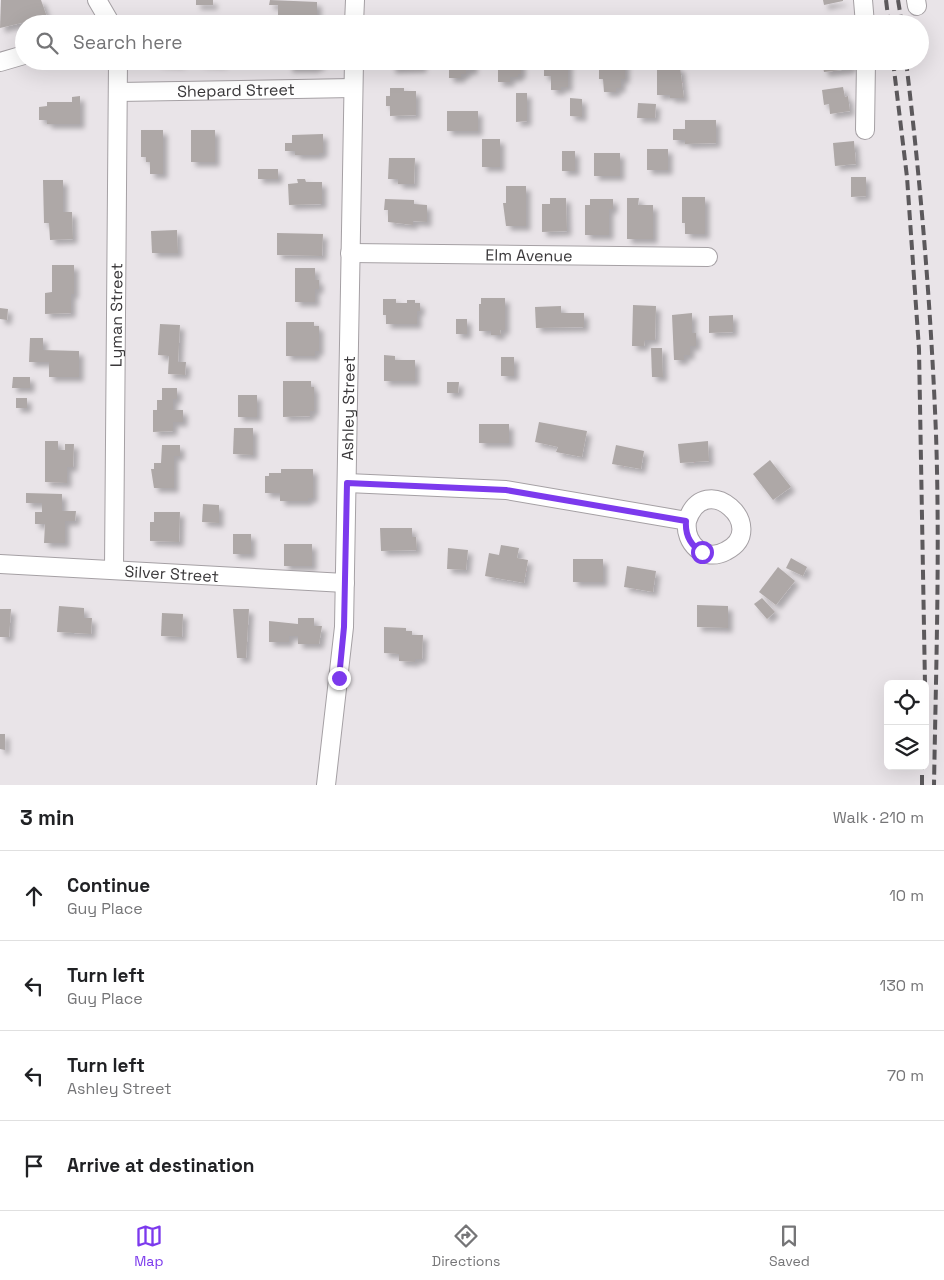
<!DOCTYPE html>
<meta charset="utf-8">
<style>
body{margin:0;font-family:"Space Grotesk",sans-serif;background:#f6f6f6;color:#202124}
.controls{position:absolute;right:15px;bottom:15px;display:grid;overflow:hidden;border-radius:8px;box-shadow:0 5px 20px #0002}
.controls button{width:45px;height:45px;display:grid;place-items:center;padding:0;border:0;border-bottom:1px solid #e0e0e0;background:#fff;color:#202124;font:25px sans-serif}
.stop{position:absolute;width:15px;height:15px;margin:-11px;border:4px solid #7c3aed;border-radius:50%;background:#fff}
.stop.end{background:#7c3aed;border-color:#fff;box-shadow:0 1px 5px #0008}
.list{margin:0;padding:0;list-style:none}
h2{display:flex;justify-content:space-between;align-items:center;height:65px;margin:0;padding:0 20px;font-size:21px}
h2 small{font-size:16px;font-weight:400;color:#757577}
.list li{display:grid;grid-template-columns:32px 1fr auto;gap:15px;align-items:center;box-sizing:border-box;height:90px;padding:0 20px;border-top:1px solid #e0e0e0}
.list b{display:block;font-size:19px;white-space:nowrap}
.list p{margin:0;font-size:16px;white-space:nowrap;color:#757577}
.list em{font-size:16px;font-style:normal;color:#757577}
.icon{flex:none;width:28px;height:28px;fill:none;stroke:currentColor;stroke-width:2;stroke-linecap:round;stroke-linejoin:round}
.map{position:relative;flex:none;width:944px;height:785px;overflow:hidden}
.search{position:absolute;background:#fff;box-shadow:0 5px 20px #0002;left:15px;right:15px;top:15px;height:55px;display:flex;align-items:center;gap:12px;box-sizing:border-box;padding:0 18px;border-radius:28px;color:#757577;font-size:19px}
.sheet{height:425px;background:#fff}
nav{display:flex;justify-content:space-around;align-items:center;box-sizing:border-box;height:70px;border-top:1px solid #e0e0e0;background:#fff;font-size:14px;color:#757577}
nav a{display:grid;justify-items:center;gap:2px}
nav .on{color:#7c3aed}
.map>svg:first-child{display:block}
</style>
<div class="map">
<svg width="944" height="785" viewBox="0 0 944 785">
<defs>
<filter id="shadow"><feDropShadow dx="4.5" dy="4.5" stdDeviation="2.5" flood-color="#0004"/></filter>
</defs>
<rect width="100%" height="100%" fill="#e9e4e8"/>
<g fill="#aea8a7" filter="url(#shadow)">
<path d="M1 0H41L47 17 0 28Z"/>
<rect x="196" y="0" width="17" height="5"/>
<path d="M270 0 317 2V22H291V18H278V5H269Z"/>
<path d="M823 0H843V1L824 5Z"/>
<path d="M158 61H180V64L158 63Z"/>
<path d="M200 61H222V64L200 63Z"/>
<path d="M288 61H320V66H315V68H288Z"/>
<path d="M391 61H422V68L391 69Z"/>
<path d="M449 61H473V70H466V74H461V78H449Z"/>
<path d="M498 61H521V74H518V77H510V82H498Z"/>
<path d="M544 61H568V87H561V90H551V76H544Z"/>
<path d="M625 61V79H621V88H616V92H604L603 79H599V62Z"/>
<path d="M657 61H675V68L680 67 684 98H670V95H657Z"/>
<path d="M822 61H855V65L850 66V69L824 72Z"/>
<path d="M843 87 845 97 848 96 850 111 830 114 829 104 824 105 822 90Z"/>
<path d="M390 88H404V91H416V115L390 116V106H386V96H390Z"/>
<path d="M516 93H527V121L516 122Z"/>
<path d="M80 96V124H47V120H39V107L47 106V102H72V97Z"/>
<path d="M570 98 582 99V117L570 116Z"/>
<path d="M638 103 656 104 655 118H637Z"/>
<rect x="447" y="111" width="31" height="20"/>
<path d="M685 120H716V143L685 144V140H673V129H685Z"/>
<path d="M141 130H163V174H150V162H146V157H141Z"/>
<rect x="191" y="130" width="24" height="32"/>
<path d="M323 134V153H319V155H295V151H285V143H292V135Z"/>
<rect x="482" y="139" width="18" height="28"/>
<path d="M854 141 856 164 835 166 833 143Z"/>
<rect x="647" y="149" width="21" height="21"/>
<rect x="562" y="151" width="13" height="20"/>
<rect x="594" y="153" width="26" height="23"/>
<path d="M389 158H415L414 184H398V179H388Z"/>
<rect x="258" y="169" width="20" height="10"/>
<path d="M851 177H866V196L851 197Z"/>
<path d="M297 179H305L306 182H322V204L289 205 288 184 298 183Z"/>
<path d="M43 180H63V212H72L73 239 50 240 49 223H44Z"/>
<path d="M506 186H526V226H506L503 203H506Z"/>
<path d="M682 197H705V234H685V223H682Z"/>
<path d="M550 198H566L567 231 542 232V204H550Z"/>
<path d="M627 198H639L638 205H653V239H627Z"/>
<path d="M385 199 414 200V204L427 205V222L413 221V225L388 222V210H384Z"/>
<path d="M590 199H613V209H609V235H585V205H590Z"/>
<path d="M177 230 178 253H152L151 231Z"/>
<path d="M277 233 323 234 322 256 277 255Z"/>
<path d="M52 265H74V294H71V313L45 314V293L52 292Z"/>
<path d="M295 268H315V280H319V289H315V302H295Z"/>
<path d="M481 298H505V330H500L501 335H491V331H479V304H481Z"/>
<path d="M383 299H396V303H407V300H415V303H420V311H417V324H386V315H383Z"/>
<path d="M633 305 656 306 655 340H645L644 346H632Z"/>
<path d="M561 306V313H584V327L536 328 535 307Z"/>
<path d="M0 308 8 309 7 320 0 319Z"/>
<path d="M692 313V333H696V346H690V355H684V360H674L672 315Z"/>
<path d="M733 315V332L709 333V316Z"/>
<rect x="456" y="319" width="11" height="15"/>
<path d="M286 322H314V326H319V351H315V356H286Z"/>
<path d="M160 324 180 325 178 362H186L185 375 168 374 169 356 158 355Z"/>
<path d="M30 338H43V350L79 351V377H49V362H29Z"/>
<path d="M651 348H662L663 377H652Z"/>
<path d="M384 355 395 356V360H415V381H384Z"/>
<rect x="501" y="357" width="13" height="19"/>
<path d="M13 377H30V388H12Z"/>
<path d="M283 381H311V387H314V411H310V416L283 417Z"/>
<path d="M447 382H459L458 393H447Z"/>
<path d="M162 388H177V399H173V410H183V422H173V431L153 432V410H157V400H162Z"/>
<rect x="238" y="395" width="19" height="22"/>
<rect x="16" y="398" width="11" height="10"/>
<path d="M539 422 587 431 582 457 556 452 558 447 535 442Z"/>
<rect x="479" y="424" width="30" height="19"/>
<path d="M234 428H253V455L233 454Z"/>
<path d="M45 441H58V450H65V444H74L73 467H67V483L45 482Z"/>
<path d="M708 441 709 461 680 463 678 444Z"/>
<path d="M162 445H180V456H174V488H154L151 469H154V463H161Z"/>
<path d="M616 445 644 451 641 469 612 464Z"/>
<path d="M770 460 791 487 773 500 753 474Z"/>
<path d="M281 469H313V498H308V501H280V493H265V476H269V473H281Z"/>
<path d="M26 493 62 494V511H76L75 521H65V543H44L45 524H35V512H42V503H26Z"/>
<path d="M203 504 219 505V523L202 522Z"/>
<path d="M154 512H180L179 542 150 541V522H154Z"/>
<path d="M380 528H412V537H416L417 550 381 551Z"/>
<rect x="233" y="534" width="18" height="20"/>
<rect x="284" y="544" width="28" height="22"/>
<path d="M501 545 519 548 517 558 528 560 524 583 485 576 489 553 499 555Z"/>
<path d="M448 548 468 550 466 570 447 569Z"/>
<path d="M791 558 807 567 803 576 786 568Z"/>
<rect x="573" y="559" width="30" height="23"/>
<path d="M627 566 656 571 653 592 624 587Z"/>
<path d="M778 567 795 581 776 605 759 592Z"/>
<path d="M762 598 775 612 767 619 754 604Z"/>
<path d="M697 605 728 606V628L697 627Z"/>
<path d="M59 606 84 608V618H92L91 634 57 632Z"/>
<path d="M0 609H11L9 637H0Z"/>
<path d="M233 609H249L246 658H237Z"/>
<path d="M162 613 183 614 182 637 161 636Z"/>
<path d="M298 618H314V626H322L319 644H298V636H289V642H269V621L298 624Z"/>
<path d="M384 627 406 628V631H412V635H423L422 659H415V662L399 661V654L384 653Z"/>
<path d="M0 734H5V750L0 749Z"/>
</g>
<g fill="none" stroke-linecap="round" stroke-linejoin="round">
<defs>
<g id="minor">
<path d="M97 0 111 24"/>
<path d="M863 0 865 24"/>
<path d="M916 0 917 6"/>
<path d="M354 24 355 0"/>
<path d="M0 62 24 55"/>
<path id="s1" d="M118 92 353 88"/>
<path d="M865 130 866 61"/>
<path id="s2" d="M350 253 708 257"/>
<path d="M347 483 506 490 687 521C684 543 704 563 726 551 771 528 705 467 687 521"/>
<path id="s3" d="M0 564 345 583"/>
<path id="s4" d="M114 569 118 61"/>
<path id="s5" d="M326 785 344 627 354 61"/>
</g>
</defs>
<use href="#minor" stroke="#a5a0a4" stroke-width="20"/>
<use href="#minor" stroke="#fff" stroke-width="18"/>
<g stroke="#5c595c" stroke-width="4" stroke-dasharray="10 5" stroke-linecap="butt">
<path d="M886 0 889 24"/>
<path d="M898 0 902 24"/>
<path d="M893 61 907 177 919 349 925 684"/>
<path d="M906 61C921 185 931 309 936 434 940 551 936 668 934 785"/>
<path d="M922 785V766"/>
</g>
</g>
<g fill="none" stroke-linecap="round" stroke-linejoin="round">
<path stroke="#7c3aed" stroke-width="6" d="M339 678 344 627 347 483 506 490 686 521C685 534 690 545 702 552"/>
</g>
<g text-anchor="middle" dominant-baseline="central" stroke-width="4" stroke-linejoin="round" paint-order="stroke">
<g font-size="16" fill="#3a383a" stroke="#f6f2f6">
<text stroke="none"><textPath href="#s1" startOffset="118">Shepard Street</textPath></text>
<text stroke="none"><textPath href="#s2" startOffset="179">Elm Avenue</textPath></text>
<text stroke="none"><textPath href="#s4" startOffset="254">Lyman Street</textPath></text>
<text stroke="none"><textPath href="#s5" startOffset="378">Ashley Street</textPath></text>
<text stroke="none"><textPath href="#s3" startOffset="172">Silver Street</textPath></text>
</g>
</g>
</svg>
<div class="controls">
<button><svg class="icon" aria-label="locate" viewBox="0 0 24 24"><circle cx="12" cy="12" r="6"/><path d="M12 2v4M12 18v4M2 12h4M18 12h4"/></svg></button>
<button><svg class="icon" aria-label="layers" viewBox="0 0 24 24"><path d="M12 4l9 5-9 5-9-5zM3 14l9 5 9-5"/></svg></button>
</div>
<div class="stop" style="left:702px;top:552px"></div>
<div class="stop end" style="left:339px;top:678px"></div>
<div class="search"><svg class="icon" aria-label="search" viewBox="0 0 24 24"><circle cx="10" cy="10" r="6"/><path d="M15 15l6 6"/></svg>Search here</div>
</div>
<section class="sheet">
<h2>3 min<small>Walk · 210 m</small></h2>
<ul class="list">
<li><svg class="icon" aria-label="ahead" viewBox="0 0 24 24"><path d="M12 20V5M6 11l6-6 6 6"/></svg><div><b>Continue</b><p>Guy Place</p></div><em>10 m</em></li>
<li><svg class="icon" aria-label="left" viewBox="0 0 24 24"><path d="M17 20v-9H6M10 6l-5 5 5 5"/></svg><div><b>Turn left</b><p>Guy Place</p></div><em>130 m</em></li>
<li><svg class="icon" aria-label="left" viewBox="0 0 24 24"><path d="M17 20v-9H6M10 6l-5 5 5 5"/></svg><div><b>Turn left</b><p>Ashley Street</p></div><em>70 m</em></li>
<li><svg class="icon" aria-label="arrive" viewBox="0 0 24 24"><path d="M6 21V4h12l-3 4 3 4H6"/></svg><div><b>Arrive at destination</b></div></li>
</ul>
</section>
<nav>
<a class="on"><svg class="icon" aria-label="map" viewBox="0 0 24 24"><path d="M3 6l6-2 6 2 6-2v14l-6 2-6-2-6 2zM9 4v14M15 6v14"/></svg>Map</a>
<a><svg class="icon" aria-label="directions" viewBox="0 0 24 24"><path d="M12 3l9 9-9 9-9-9zM9 14v-3h6M13 9l2 2-2 2"/></svg>Directions</a>
<a><svg class="icon" aria-label="saved" viewBox="0 0 24 24"><path d="M7 4h10v16l-5-4-5 4z"/></svg>Saved</a>
</nav>
